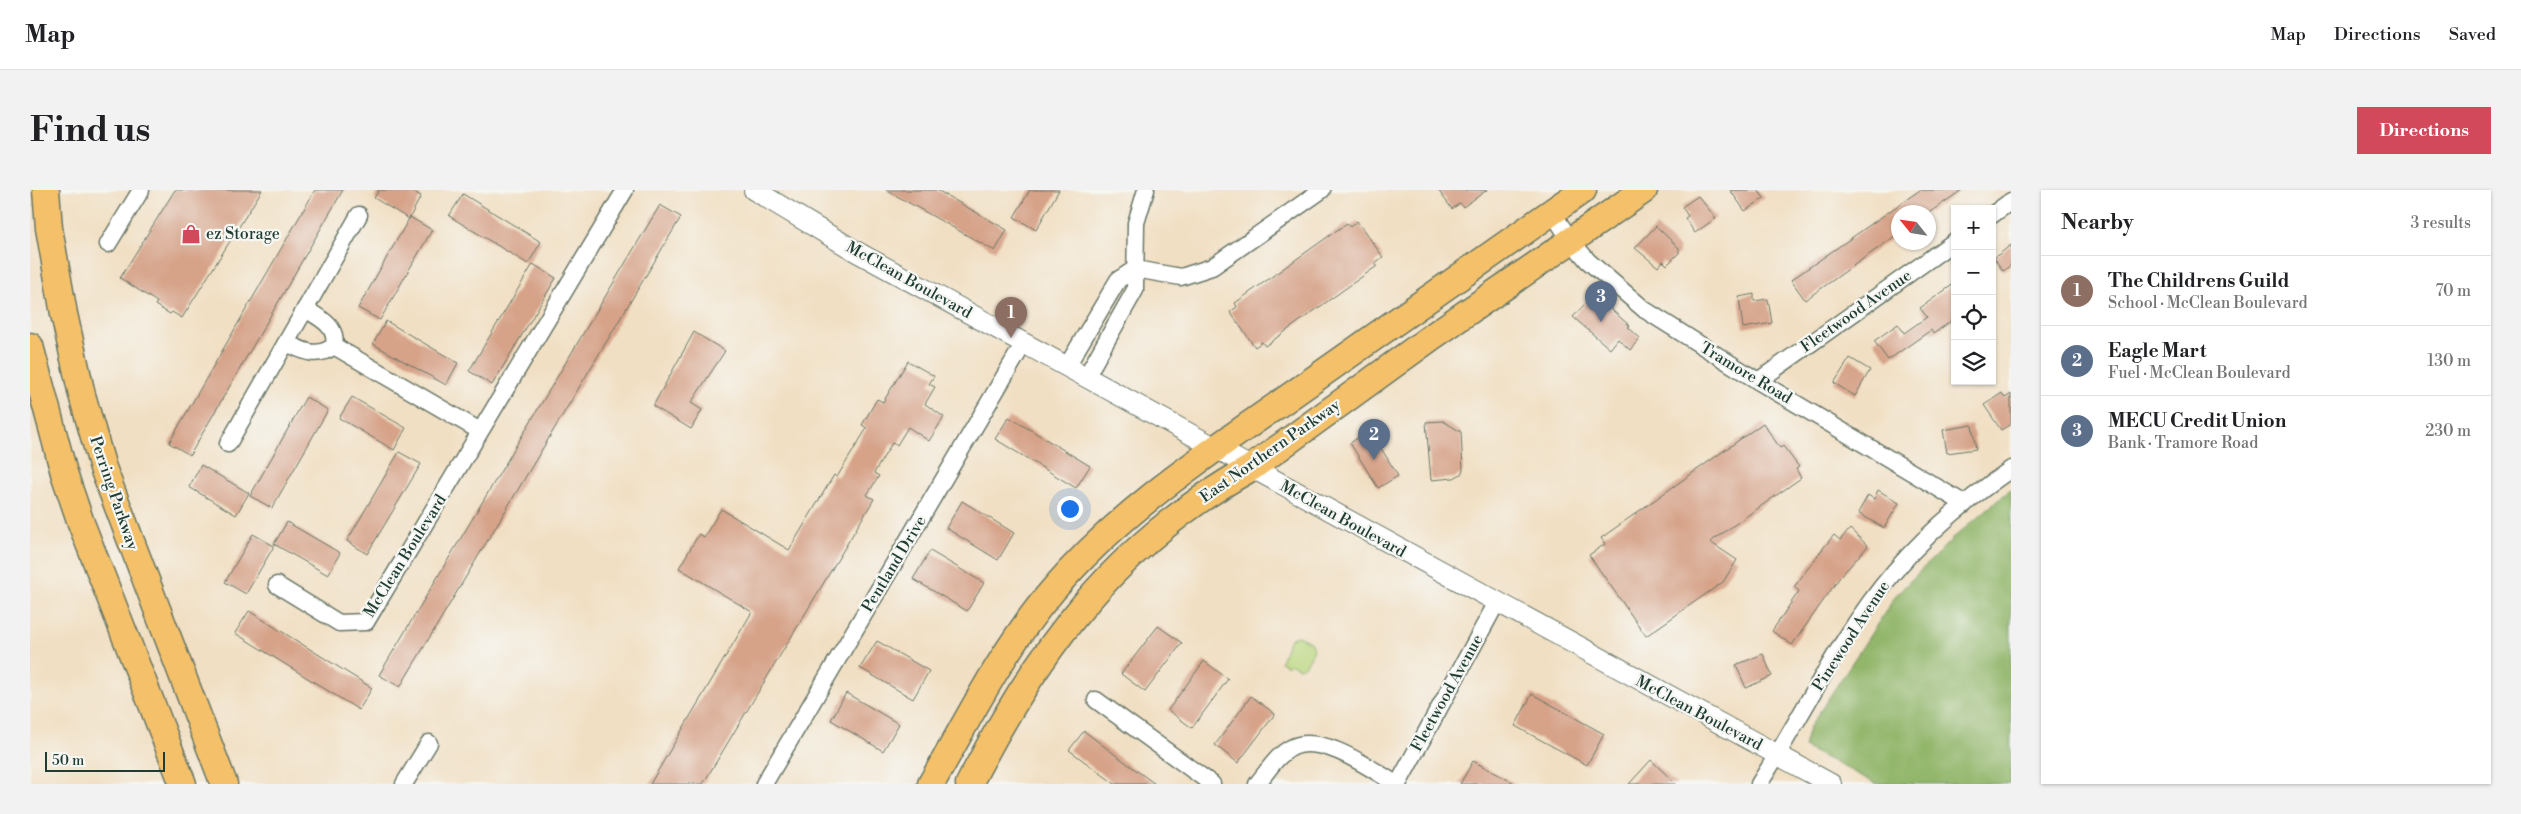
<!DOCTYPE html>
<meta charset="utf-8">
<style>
body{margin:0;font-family:"Libre Bodoni",serif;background:#f2f2f2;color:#202124}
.controls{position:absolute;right:15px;top:15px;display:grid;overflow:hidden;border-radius:0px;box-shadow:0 1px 4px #0004}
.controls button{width:45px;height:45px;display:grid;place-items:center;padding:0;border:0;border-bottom:1px solid #e0e0e0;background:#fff;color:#202124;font:25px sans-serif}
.compass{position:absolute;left:1861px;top:15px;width:45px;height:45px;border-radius:50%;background:#fff;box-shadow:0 1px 4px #0004;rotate:300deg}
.scale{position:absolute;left:15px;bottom:12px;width:120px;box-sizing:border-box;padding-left:5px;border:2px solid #1f3d34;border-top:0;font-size:14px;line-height:18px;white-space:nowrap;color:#1f3d34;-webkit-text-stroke:4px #f6f6f2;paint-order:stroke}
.you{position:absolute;left:1039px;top:318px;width:18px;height:18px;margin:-12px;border:4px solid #fff;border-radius:50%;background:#1a73e8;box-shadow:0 0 0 8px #1a73e833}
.badge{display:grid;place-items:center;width:32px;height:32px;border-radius:50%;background:#d1495b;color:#fff;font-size:16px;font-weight:700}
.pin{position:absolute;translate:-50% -41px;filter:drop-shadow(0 1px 2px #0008)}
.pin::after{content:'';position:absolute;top:26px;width:18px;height:15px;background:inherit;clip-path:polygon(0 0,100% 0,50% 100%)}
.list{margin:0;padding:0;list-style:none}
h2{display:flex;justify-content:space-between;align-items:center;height:65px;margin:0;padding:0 20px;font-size:21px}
h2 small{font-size:16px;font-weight:400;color:#757577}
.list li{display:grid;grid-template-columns:32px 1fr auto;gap:15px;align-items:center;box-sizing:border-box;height:70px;padding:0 20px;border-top:1px solid #e0e0e0}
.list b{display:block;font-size:19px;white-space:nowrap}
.list p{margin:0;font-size:16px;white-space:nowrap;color:#757577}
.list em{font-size:16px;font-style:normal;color:#757577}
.icon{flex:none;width:28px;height:28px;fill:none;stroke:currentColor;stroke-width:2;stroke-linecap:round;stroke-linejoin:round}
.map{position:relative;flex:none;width:1981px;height:594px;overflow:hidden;border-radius:0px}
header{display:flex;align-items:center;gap:30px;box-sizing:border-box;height:70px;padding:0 25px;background:#fff;border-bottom:1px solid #e0e0e0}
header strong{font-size:24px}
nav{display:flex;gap:28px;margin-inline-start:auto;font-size:18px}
.intro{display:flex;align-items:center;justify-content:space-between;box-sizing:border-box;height:120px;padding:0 30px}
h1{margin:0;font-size:35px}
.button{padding:12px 22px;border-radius:0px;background:#d1495b;color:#fff;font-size:18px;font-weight:700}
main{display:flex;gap:30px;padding:0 30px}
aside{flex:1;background:#fff;border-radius:0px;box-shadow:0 1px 4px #0004}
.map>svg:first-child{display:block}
</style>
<header>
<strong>Map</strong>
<nav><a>Map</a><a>Directions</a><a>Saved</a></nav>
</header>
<div class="intro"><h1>Find us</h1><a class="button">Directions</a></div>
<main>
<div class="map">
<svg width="1981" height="594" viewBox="0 0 1981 594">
<rect width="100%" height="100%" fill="#f6f6f2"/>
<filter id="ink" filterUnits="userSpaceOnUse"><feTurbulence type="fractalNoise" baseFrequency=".02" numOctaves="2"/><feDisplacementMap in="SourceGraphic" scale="10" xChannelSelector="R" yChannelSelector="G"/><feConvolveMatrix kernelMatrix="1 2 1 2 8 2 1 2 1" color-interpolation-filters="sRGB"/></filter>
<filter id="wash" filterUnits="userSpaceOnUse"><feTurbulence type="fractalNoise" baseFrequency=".0096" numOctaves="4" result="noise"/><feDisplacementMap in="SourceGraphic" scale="20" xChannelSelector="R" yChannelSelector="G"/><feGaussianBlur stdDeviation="1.12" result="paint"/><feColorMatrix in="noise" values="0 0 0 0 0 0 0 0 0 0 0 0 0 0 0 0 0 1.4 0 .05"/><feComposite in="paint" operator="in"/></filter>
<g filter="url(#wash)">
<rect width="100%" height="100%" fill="#f1dfc3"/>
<path fill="#b9d57b" stroke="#6c8958" d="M1268 446 1280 452 1284 460 1276 475 1269 478 1260 473 1258 476 1250 472C1254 466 1255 456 1261 448Z"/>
<path fill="#92b66b" stroke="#587a50" d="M1981 299V594H1847L1774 557 1779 538 1867 404 1922 349Z"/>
<g id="blocks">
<g fill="#d6a288">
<path d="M145 0H232L152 128 142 122 140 124 125 115 127 112 90 88Z"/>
<path d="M285 0H313L160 265 139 253Z"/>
<path d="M349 0H380L391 6 379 29 344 8Z"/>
<path d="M856 0H907L977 40 965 61Z"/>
<path d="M1000 0H1029L1006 40 984 27Z"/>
<path d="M1408 0H1457L1433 17 1430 13 1422 19Z"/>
<path d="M1700 0H1728L1734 8 1715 21Z"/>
<path d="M1890 0H1932L1900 22H1868V44L1775 110 1761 90Z"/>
<path d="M433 4 511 52 498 74 419 26Z"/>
<path d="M1668 6 1686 28 1665 43 1655 28 1658 26 1652 17Z"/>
<path d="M630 15 651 27 370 497 349 485Z"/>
<path d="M380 27 402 40 350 130 328 118Z"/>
<path d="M1327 31 1353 67 1345 73 1347 76 1235 156 1232 152 1225 157 1200 122 1207 117 1205 113 1317 33 1320 37Z"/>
<path d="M1626 36 1649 58V63L1637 75 1633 71 1628 77 1605 58Z"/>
<path d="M1981 55V75L1973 81 1964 68Z"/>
<path d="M503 74 526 88 462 195 439 181Z"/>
<path d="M1925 93V128L1903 144 1901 140 1858 170 1844 151 1868 134 1874 143 1897 127 1890 118Z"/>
<path d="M1564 104 1600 136 1598 137 1610 148 1600 160 1588 149 1580 159 1543 127Z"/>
<path d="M1724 104V111L1738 109 1742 133 1713 138 1709 107Z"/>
<path d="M356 131 428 173 416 195 343 154Z"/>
<path d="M664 142 695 161 661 213 672 220 661 239 623 216Z"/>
<path d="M1820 168 1840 180 1825 206 1804 193Z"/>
<path d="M878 171 904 186 899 194 905 197 895 214 914 227 899 251 878 237 867 255 862 253 844 283 849 286 837 305 844 309 673 594H620L722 422 649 378 669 344 674 347 691 319 759 360 804 285 807 287 837 238 832 235 847 209 853 212Z"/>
<path d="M1972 203 1975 208 1981 204V234L1971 240 1954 215Z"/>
<path d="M276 207 298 220 242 318 220 306Z"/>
<path d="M322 207 376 238 364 260 309 228Z"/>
<path d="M979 227 1060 276 1046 298 965 249Z"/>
<path d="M1413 231 1431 242 1433 280 1431 284 1424 288 1401 290 1396 232Z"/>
<path d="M1733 233 1750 258 1753 256 1769 277 1766 279 1771 288 1680 352 1707 370 1693 392 1616 446 1559 365 1575 354 1571 348Z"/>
<path d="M1942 235 1946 259 1917 263 1913 240Z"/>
<path d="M1340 240 1368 286 1348 298 1320 253Z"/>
<path d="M369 262 391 274 337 364 317 351Z"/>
<path d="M171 275 219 303 206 325 159 297Z"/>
<path d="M1848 300 1869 313 1854 338 1828 323 1838 305 1844 309Z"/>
<path d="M932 311 984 343 968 370 916 338Z"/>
<path d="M257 332 310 363 298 385 244 354Z"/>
<path d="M1820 339 1838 356 1810 387 1762 455 1742 441 1769 401 1764 397 1794 357 1804 345 1810 350Z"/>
<path d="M223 344 244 356 216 404 195 392Z"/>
<path d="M900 361 954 393 937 421 883 389Z"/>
<path d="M219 421 342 498 329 520 205 443Z"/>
<path d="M1128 436 1152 453 1115 502 1091 484Z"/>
<path d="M847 451 899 481 883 509 830 478Z"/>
<path d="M1733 464 1742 486 1716 498 1706 475Z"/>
<path d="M1174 471 1198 489 1162 538 1138 520Z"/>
<path d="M816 503 869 534 853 561 801 530Z"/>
<path d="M1502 504 1574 544 1557 575 1485 536Z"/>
<path d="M1221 506 1245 524 1208 573 1185 555Z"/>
<path d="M1054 541 1079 560 1125 594H1085L1039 560Z"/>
<path d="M1621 570 1646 594H1599Z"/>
<path d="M1443 571 1486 594H1430Z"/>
</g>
</g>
</g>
<g filter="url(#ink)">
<use href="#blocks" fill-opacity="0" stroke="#687666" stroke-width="1"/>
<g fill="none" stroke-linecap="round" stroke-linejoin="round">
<defs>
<g id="minor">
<path d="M1522 22 1541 51 1558 71 1615 120 1728 191 1935 314"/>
<path d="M1962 25 1981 11"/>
<path d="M78 54 111 0"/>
<path d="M275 119C290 128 308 136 304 156L450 241"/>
<path d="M256 153C274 161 286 169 304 156"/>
<path d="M1037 176 1088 90 1105 79 1151 87 1182 77 1292 0"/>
<path d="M1056 187 1105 100 1106 33 1116 0"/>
<path d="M1728 191 1925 51"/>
<path d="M198 254 329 25"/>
<path d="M247 395 309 433 336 432 595 0"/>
<path d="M1066 510 1182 594"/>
<path d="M374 594 399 553"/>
<path d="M734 594 994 153"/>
<path d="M1227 594C1237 582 1247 565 1261 558 1291 542 1341 579 1366 594"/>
<path d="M1368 594 1467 412"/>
<path d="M1729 594C1774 524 1810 445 1864 382 1897 343 1939 308 1981 279"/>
</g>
<path id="tertiary" d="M724 0 827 62 1801 594"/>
<g id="primary">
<path d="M16 0 19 38 34 124 52 205 73 278 194 594"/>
<path d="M0 156 34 283 51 333 153 594"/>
<path d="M901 594C939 528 973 458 1023 400 1089 322 1176 265 1259 207 1357 138 1455 69 1553 0"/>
<path d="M939 594C1008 459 1086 353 1221 278L1403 146 1614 0"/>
</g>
</defs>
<use href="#minor" stroke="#687666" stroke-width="19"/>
<use href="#tertiary" stroke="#687666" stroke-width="22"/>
<use href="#primary" stroke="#687666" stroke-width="29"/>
<use href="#minor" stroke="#fff" stroke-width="16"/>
<use href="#tertiary" stroke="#fff" stroke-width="20"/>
<use href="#primary" stroke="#f4c16a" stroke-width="26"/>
</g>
</g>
<defs>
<symbol id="shop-bare" viewBox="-9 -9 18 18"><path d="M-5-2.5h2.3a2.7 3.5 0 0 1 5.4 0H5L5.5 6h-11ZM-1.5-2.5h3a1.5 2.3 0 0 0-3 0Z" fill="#d1495b" stroke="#f6f6f2" stroke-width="2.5" paint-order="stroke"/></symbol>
</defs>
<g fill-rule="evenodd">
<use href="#shop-bare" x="147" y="30" width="28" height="28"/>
</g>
<g text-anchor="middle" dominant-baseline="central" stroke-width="4.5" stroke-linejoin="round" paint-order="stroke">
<g font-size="16" fill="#1f3d34" stroke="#f6f6f2" text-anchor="start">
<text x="176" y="44">ez Storage</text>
</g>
<g font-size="16" fill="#1f3d34" stroke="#f6f6f2">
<text transform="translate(879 90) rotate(29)">McClean Boulevard</text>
<text transform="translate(1826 121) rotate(-35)">Fleetwood Avenue</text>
<text transform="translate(1716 183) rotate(31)">Tramore Road</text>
<text transform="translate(1240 261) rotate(-35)">East Northern Parkway</text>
<text transform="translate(84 303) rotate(71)">Perring Parkway</text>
<text transform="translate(1313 329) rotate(29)">McClean Boulevard</text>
<text transform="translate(375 366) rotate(-58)">McClean Boulevard</text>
<text transform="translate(864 374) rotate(-59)">Pentland Drive</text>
<text transform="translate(1821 446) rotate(-57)">Pinewood Avenue</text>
<text transform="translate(1417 503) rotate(-61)">Fleetwood Avenue</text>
<text transform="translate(1669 523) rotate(28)">McClean Boulevard</text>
</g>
</g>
</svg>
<div class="controls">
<button>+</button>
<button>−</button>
<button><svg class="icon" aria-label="locate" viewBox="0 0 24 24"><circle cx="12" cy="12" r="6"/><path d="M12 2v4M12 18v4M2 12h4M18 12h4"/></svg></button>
<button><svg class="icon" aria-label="layers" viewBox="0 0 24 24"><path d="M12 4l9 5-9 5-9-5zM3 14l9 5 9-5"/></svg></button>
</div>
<svg class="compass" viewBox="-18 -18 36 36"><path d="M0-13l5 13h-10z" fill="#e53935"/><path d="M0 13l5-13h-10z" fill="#757577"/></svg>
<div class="scale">50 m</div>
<div class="you"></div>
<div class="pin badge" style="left:981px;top:148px;background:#8d6e63">1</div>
<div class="pin badge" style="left:1344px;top:270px;background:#5c6f8a">2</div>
<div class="pin badge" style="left:1571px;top:132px;background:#5c6f8a">3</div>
</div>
<aside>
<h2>Nearby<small>3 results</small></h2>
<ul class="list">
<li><span class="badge" style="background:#8d6e63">1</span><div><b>The Childrens Guild</b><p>School · McClean Boulevard</p></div><em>70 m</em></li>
<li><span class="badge" style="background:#5c6f8a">2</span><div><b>Eagle Mart</b><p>Fuel · McClean Boulevard</p></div><em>130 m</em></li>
<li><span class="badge" style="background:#5c6f8a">3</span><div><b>MECU Credit Union</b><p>Bank · Tramore Road</p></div><em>230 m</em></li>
</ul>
</aside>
</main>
